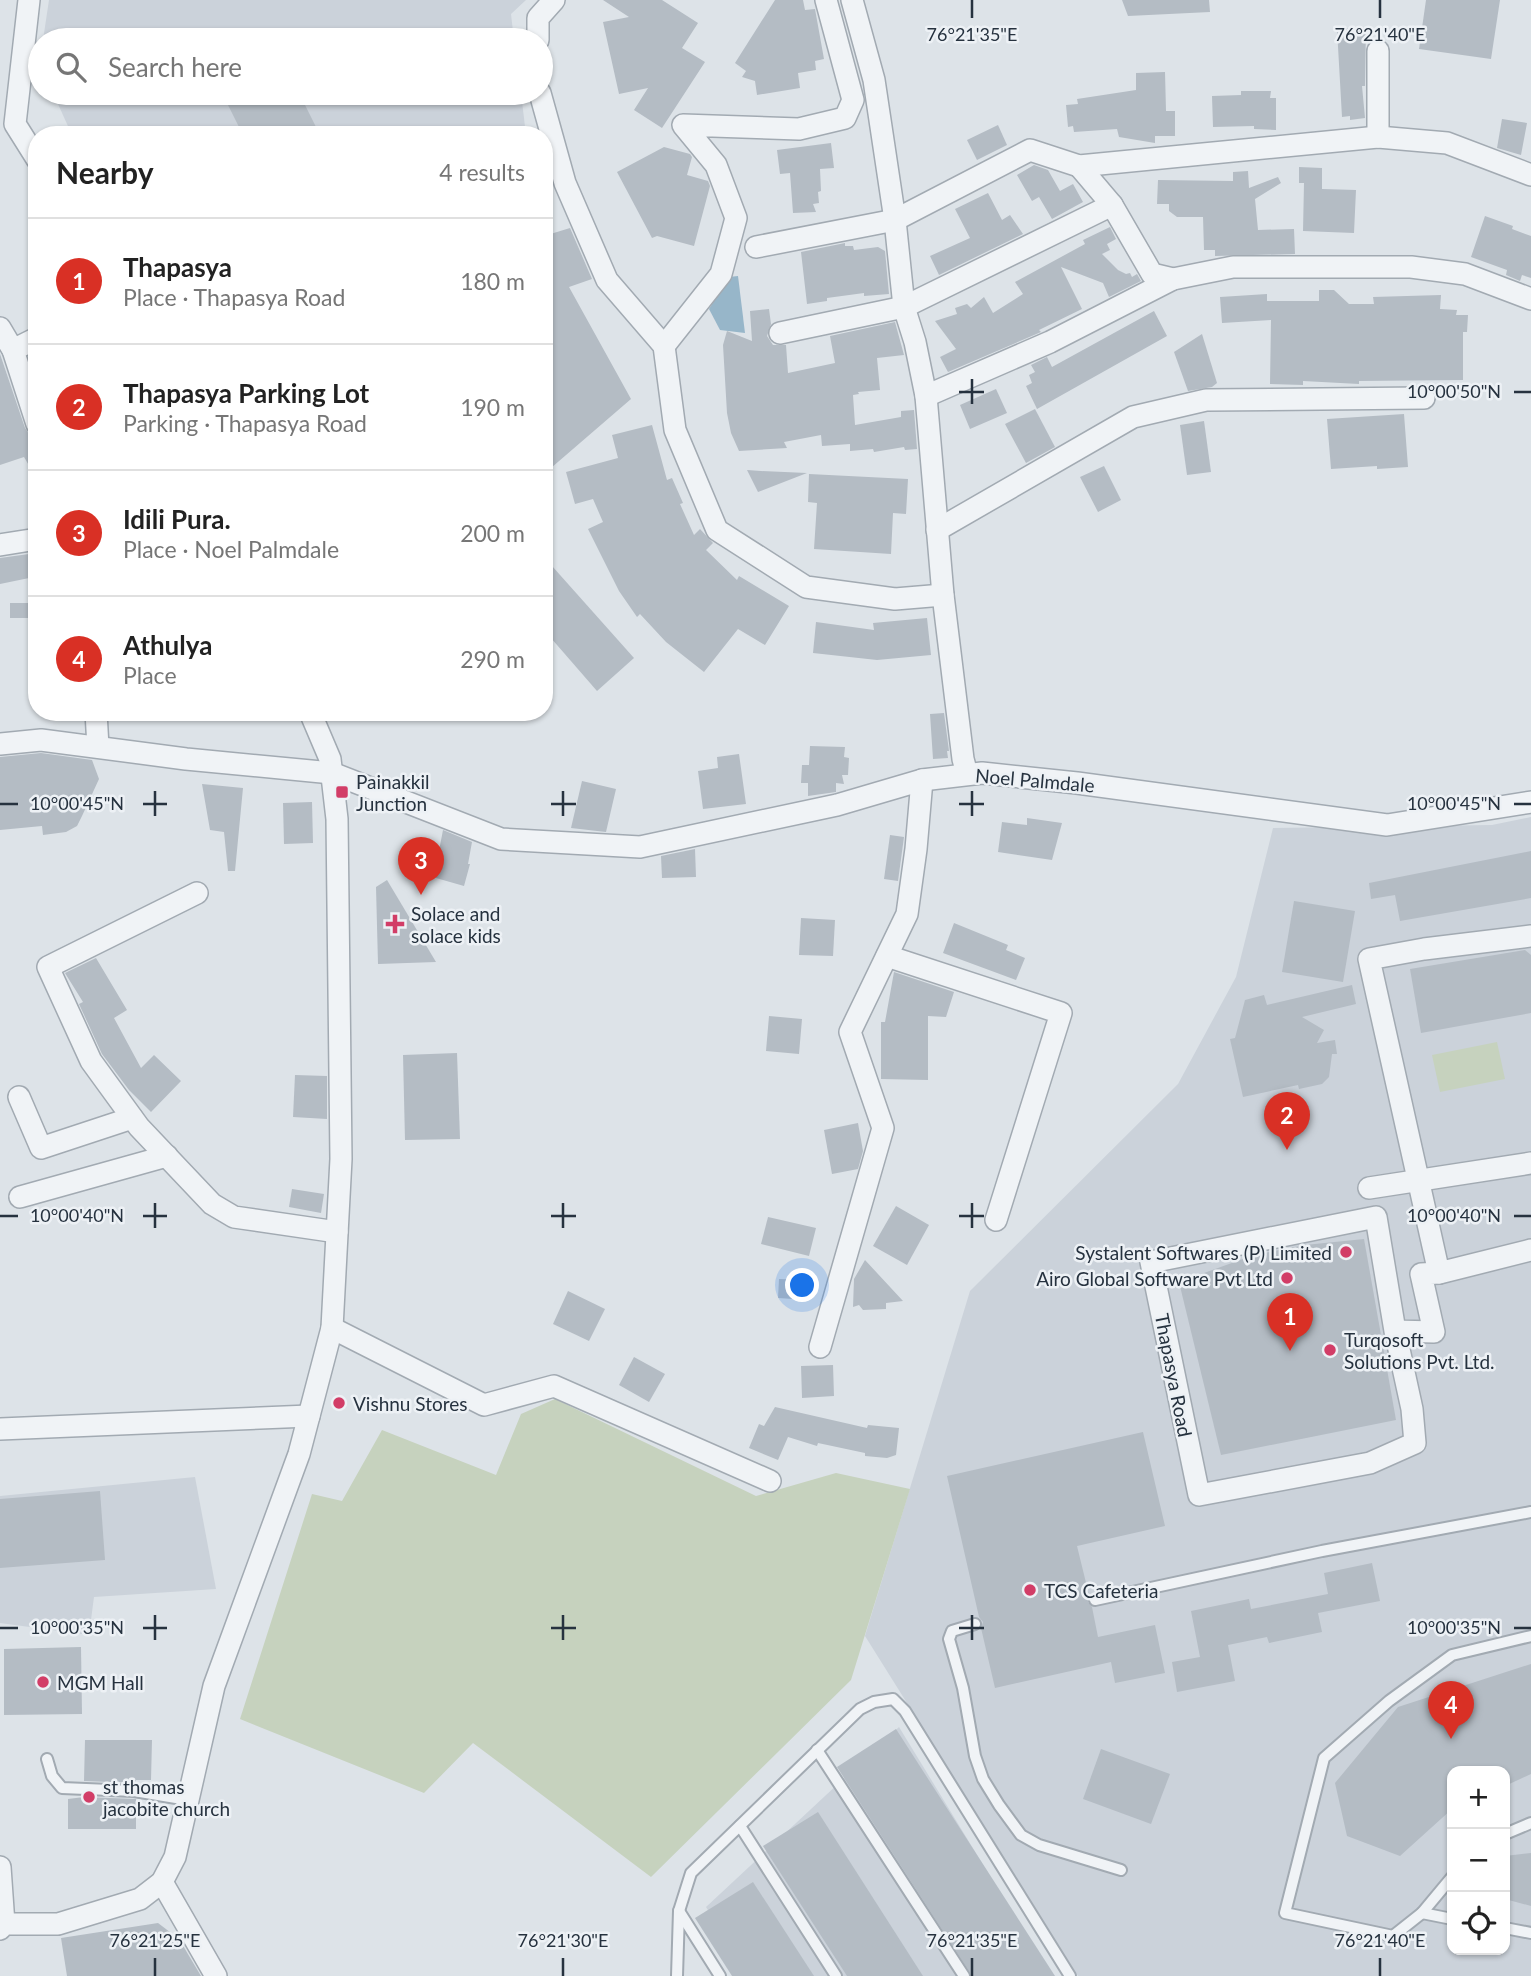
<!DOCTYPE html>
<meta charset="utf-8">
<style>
body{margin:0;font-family:Lato,sans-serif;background:#f2f2f2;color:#222}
.controls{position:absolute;right:21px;bottom:21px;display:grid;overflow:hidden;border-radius:14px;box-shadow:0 2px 5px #0004}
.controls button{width:63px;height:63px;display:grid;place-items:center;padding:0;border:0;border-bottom:2px solid #e0e0e0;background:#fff;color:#222;font:35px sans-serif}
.you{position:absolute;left:803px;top:1286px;width:24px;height:24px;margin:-18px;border:5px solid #fff;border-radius:50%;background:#1a73e8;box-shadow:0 0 0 10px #1a73e833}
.badge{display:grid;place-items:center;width:46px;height:46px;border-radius:50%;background:#d93025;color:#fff;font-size:23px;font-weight:700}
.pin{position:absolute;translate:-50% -58px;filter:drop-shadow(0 2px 4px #0008)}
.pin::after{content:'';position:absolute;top:37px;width:24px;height:21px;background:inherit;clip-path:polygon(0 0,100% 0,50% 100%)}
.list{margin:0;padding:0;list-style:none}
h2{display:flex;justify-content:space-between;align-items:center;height:91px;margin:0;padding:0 28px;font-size:30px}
h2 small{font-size:23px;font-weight:400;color:#767676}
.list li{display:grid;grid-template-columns:46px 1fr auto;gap:21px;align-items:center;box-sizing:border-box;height:126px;padding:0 28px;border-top:2px solid #e0e0e0}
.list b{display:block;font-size:26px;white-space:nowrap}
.list p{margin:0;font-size:23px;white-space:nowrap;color:#767676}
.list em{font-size:23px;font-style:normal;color:#767676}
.icon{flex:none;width:38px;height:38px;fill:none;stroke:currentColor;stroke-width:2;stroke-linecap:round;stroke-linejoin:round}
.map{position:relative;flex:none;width:1531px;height:1976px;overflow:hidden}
.search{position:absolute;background:#fff;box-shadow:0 2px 5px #0004;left:28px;top:28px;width:525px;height:77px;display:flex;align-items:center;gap:18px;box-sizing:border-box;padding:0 24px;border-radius:38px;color:#767676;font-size:26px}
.panel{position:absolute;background:#fff;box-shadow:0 2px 5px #0004;left:28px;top:126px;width:525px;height:595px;border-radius:28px}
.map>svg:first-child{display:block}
</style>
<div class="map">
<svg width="1531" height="1976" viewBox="0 0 1531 1976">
<rect width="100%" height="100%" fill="#dde3e8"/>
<g fill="#cbd2da" fill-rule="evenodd">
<path d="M49 0H526L511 14 514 40H43Z"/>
<path d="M53 93H521L526 135H72Z"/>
<path d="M1531 817V1976H1078L865 1636 970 1291 1178 1084 1236 977 1273 828 1492 825ZM1452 1771H1505V1950H1452Z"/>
<path d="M195 1477 216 1589 94 1597 89 1635 0 1623V1496Z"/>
<path d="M899 1727 1051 1976H751L706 1907Z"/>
</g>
<g fill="#c6d2be">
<path d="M1497 1042 1505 1079 1440 1092 1432 1055Z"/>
<path d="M555 1399 756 1496 836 1473 910 1489 851 1680 651 1877 473 1743 424 1793 240 1719 312 1494 342 1501 382 1430 496 1475 521 1414Z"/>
</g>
<path fill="#97b6c9" d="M738 276 745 333 720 330 709 309 729 277Z"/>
<g fill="#b4bcc4">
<path d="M603 0H662L698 23 682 48 705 62 662 128 634 110 648 88 619 94 603 22 629 17Z"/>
<path d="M775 0H803L805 10 815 9 824 59 815 61 816 70 798 73 800 88 757 95 755 81 742 77 746 71 735 63Z"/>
<path d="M1122 0H1209L1210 12 1128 16Z"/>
<path d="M1426 0H1500L1491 59 1419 49Z"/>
<path d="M1366 27 1365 86H1362L1365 118 1350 120V116L1342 117 1337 29Z"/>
<path d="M1165 72 1166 111H1175V136H1155V143L1119 137 1117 129 1074 132 1073 126 1068 127 1066 105 1078 104 1077 99 1136 90V73Z"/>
<path d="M1241 91H1271L1270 98H1276V130L1254 129V126L1213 127 1212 96 1241 95Z"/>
<path d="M222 93H299L320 135H243Z"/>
<path d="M1502 119 1527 123 1521 155 1497 148Z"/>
<path d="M998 125 1007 145 977 160 967 140Z"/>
<path d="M831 143 834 168 820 169 821 191 818 192 819 203 813 204 816 212 793 213 790 173 780 174 777 150Z"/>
<path d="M664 147 690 154 692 157 687 175 708 181 710 186 694 246 657 236 652 238 617 172Z"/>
<path d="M1034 165 1048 170 1060 191 1073 184 1083 202 1052 219 1039 197 1032 201 1017 175Z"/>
<path d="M1299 167 1322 168V189L1356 190 1354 233 1303 231 1304 183H1299Z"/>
<path d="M1248 171 1249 188 1278 177 1281 183 1255 199 1258 230 1294 229 1295 254 1215 256V250H1204L1203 217H1177L1169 211V204H1157L1158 180 1233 181V172Z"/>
<path d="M988 193 1002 220 1010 215 1023 234 939 275 930 256 970 238 955 209Z"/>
<path d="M1485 216 1513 226 1512 229 1531 236V278L1522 275 1520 281 1506 275 1507 270 1471 257Z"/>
<path d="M1110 227 1116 239 1107 244 1110 250 1102 254 1118 270 1126 274 1130 273 1132 277 1137 274 1141 281 1109 297 1103 283 1061 267 1082 309 1039 330 1041 332 948 372 940 357 956 349 935 321 957 314 955 308 967 304 971 308 984 297 993 313 1023 294 1015 282 1085 244 1083 240Z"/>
<path d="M570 228 592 279 569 287 631 399 544 474V236Z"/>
<path d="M845 243V246H853L854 250 878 247 885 251 889 294 864 296V293L827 298V301L807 304 801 252Z"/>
<path d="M1319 290H1334L1349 304H1374L1373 297 1441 295 1440 309 1457 310 1456 315H1468L1467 332H1463V380L1359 381V384L1303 381V385L1270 384 1271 320 1222 323 1220 297 1267 294V301H1319Z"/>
<path d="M769 309 771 324 767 336 773 345H786L788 373 835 363 830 336 895 322 904 355 877 358 880 390 858 392 859 394 853 395 855 425 901 417V411L914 410 917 449 905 450 904 447 874 452 873 449 850 451V444L822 446 821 435 784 442 787 448 739 451 731 433 727 413 723 345 727 331 752 341 750 311Z"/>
<path d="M1154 311 1167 336 1037 409 1026 386 1032 383 1029 375 1035 372 1031 365 1047 357 1052 367Z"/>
<path d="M1202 334 1217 383 1212 387 1188 391 1174 352Z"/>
<path d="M0 354 25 428 29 434 37 437V479L24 457 0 465Z"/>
<path d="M996 389 1007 413 970 429 960 405Z"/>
<path d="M1035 409 1055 447 1026 463 1005 424Z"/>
<path d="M1404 414 1408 467 1377 469V466L1331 469 1327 419Z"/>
<path d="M1204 421 1211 472 1187 475 1180 425Z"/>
<path d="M652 425 667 480 672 478 683 503 680 504 694 535 700 529 713 543 706 550 737 580 739 576 789 606 765 645 738 629 704 672 666 642 640 614 637 617 619 591 588 529 603 522 593 499 575 504 566 472 618 458 612 435Z"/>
<path d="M1104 466 1121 500 1098 512 1080 477Z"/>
<path d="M747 470 761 471 807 473 758 492Z"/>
<path d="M809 474 908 479 906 514 893 513 891 554 814 549 817 503 808 502Z"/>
<path d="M29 554 34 577 0 584V558Z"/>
<path d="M544 557 634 658 597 691 544 630Z"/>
<path d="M10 603H35L36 618H10Z"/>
<path d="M927 618 931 655 877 660 813 653 816 622 874 630 873 623Z"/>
<path d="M944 713 949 751H947L948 758 933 759 930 714Z"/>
<path d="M810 746 845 747 844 757 849 758 848 775H842L844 784 836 783V792L808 796V783H801L802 765H809Z"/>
<path d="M41 753 92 760 99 779 82 816 77 826 66 832 43 835 42 826 0 830V757Z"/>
<path d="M739 754 746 804 703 809 698 771 718 768 717 757Z"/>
<path d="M582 781 616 789 606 832 571 828Z"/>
<path d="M202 784 243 788 235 871H228L224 832 210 830Z"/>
<path d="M312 802 313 843 284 844 283 803Z"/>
<path d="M1027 818 1062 823 1052 860 998 852 1002 822 1027 825Z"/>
<path d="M443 830 472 842 468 864H470L464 886 429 876 435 855 438 856Z"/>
<path d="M890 835 904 837 898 881 884 879Z"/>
<path d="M695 849 696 877 662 878 661 856Z"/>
<path d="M1531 851V898L1400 921 1395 895 1371 899 1369 883Z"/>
<path d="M387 880 436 962 378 964 376 887Z"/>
<path d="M1294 901 1355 911 1343 982 1282 972Z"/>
<path d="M801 918 835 920 833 956 799 955Z"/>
<path d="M954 923 1008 945 1006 950 1025 958 1016 980 943 953Z"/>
<path d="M1525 950 1531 955V1013L1421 1033 1410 969Z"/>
<path d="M96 958 127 1010 114 1018 141 1068 154 1055 181 1081 151 1112 129 1090 102 1054 79 1004 83 1002 65 973Z"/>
<path d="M894 972 954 992 946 1017 928 1016V1080L881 1079V1022H885Z"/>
<path d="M1352 985 1356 1004 1302 1017 1324 1030 1317 1043 1335 1040 1337 1054H1332L1329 1077 1322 1084 1299 1089 1298 1085 1243 1097 1230 1039 1235 1038 1245 1000 1264 995 1267 1005Z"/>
<path d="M769 1016 802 1019 799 1054 766 1051Z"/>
<path d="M457 1053 460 1139 405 1140 403 1055Z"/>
<path d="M295 1075 327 1076V1119L293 1117Z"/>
<path d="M858 1123 863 1151 858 1169 832 1174 824 1130Z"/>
<path d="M292 1189 324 1194 321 1213 289 1207Z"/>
<path d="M896 1206 929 1225 907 1265 873 1246Z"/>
<path d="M768 1217 816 1228 809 1256 761 1244Z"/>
<path d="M1364 1239 1396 1420 1221 1455 1179 1282 1254 1255 1305 1245Z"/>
<path d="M865 1260 903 1301 886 1303V1309L863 1310 859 1305 853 1307 854 1279Z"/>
<path d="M779 1279 809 1280 808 1300 778 1298Z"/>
<path d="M568 1291 605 1309 589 1341 553 1324Z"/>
<path d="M634 1357 665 1374 649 1402 619 1385Z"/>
<path d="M833 1365 834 1396 802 1398 801 1366Z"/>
<path d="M775 1407 867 1428 868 1425 899 1428 896 1455 887 1458 865 1456V1453L818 1443 817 1446 788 1437 778 1460 749 1448 759 1424 764 1426Z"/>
<path d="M1143 1432 1165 1526 1077 1546 1089 1595 1088 1602 1092 1607 1098 1637 1155 1625 1165 1673 1115 1683 1111 1662 995 1688 981 1628 983 1622 979 1617 947 1476Z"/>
<path d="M100 1491 105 1560 0 1568V1499Z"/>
<path d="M1372 1563 1380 1601 1318 1613 1322 1632 1269 1643 1267 1637 1228 1645 1235 1681 1177 1692 1172 1662 1200 1657 1191 1611 1249 1599 1251 1609 1328 1594 1324 1573Z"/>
<path d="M81 1647 82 1714 4 1715V1649Z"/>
<path d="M1531 1664V1774L1505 1786V1771H1452V1809L1400 1856 1347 1836 1335 1783 1398 1707Z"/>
<path d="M896 1729 1055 1976H972L837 1767Z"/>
<path d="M85 1740H152L151 1780H136V1783L84 1781Z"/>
<path d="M1101 1749 1170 1774 1151 1824 1083 1799Z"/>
<path d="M84 1797 136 1799V1829H68V1799Z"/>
<path d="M818 1812 923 1976H847L763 1846Z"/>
<path d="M1531 1853V1906L1505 1899V1856Z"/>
<path d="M753 1882 814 1976H732L695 1918Z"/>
<path d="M158 1923 179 1939 201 1976H67L61 1938Z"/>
</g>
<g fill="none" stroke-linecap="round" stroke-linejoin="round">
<defs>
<g id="lane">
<path d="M1095 1600 1322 1551 1531 1512"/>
<path d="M975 1624 952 1631 949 1639 963 1688 975 1756 983 1779 999 1805 1021 1835 1039 1845 1121 1870"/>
<path d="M817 1750 964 1976"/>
<path d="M47 1759 52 1776 62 1788 134 1791 188 1800"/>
<path d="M740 1826 836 1976"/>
<path d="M1505 1834 1531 1823"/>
<path d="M1452 1877 1422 1913 1393 1936 1285 1913 1324 1758 1389 1701 1452 1655 1531 1636"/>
<path d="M679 1911 720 1976"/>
<path d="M1422 1913 1452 1919"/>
<path d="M1505 1928 1531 1933"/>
<path d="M677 1976 679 1911 691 1873 860 1709 874 1702 893 1699 905 1711 1070 1976"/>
</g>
<g id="street">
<path d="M29 0 15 124 37 159"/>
<path d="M852 0 874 80 895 220 904 307 915 342 926 396 943 595 963 759 967 774"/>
<path d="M538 40V18L554 0"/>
<path d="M540 93 565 183 607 280 664 346 675 430 717 530 806 587 895 599 943 595"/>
<path d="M1378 137V51"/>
<path d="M1079 166 1112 205 1152 274 1173 279"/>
<path d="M756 247 895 220 1030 150 1079 166 1378 137 1447 143 1531 175"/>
<path d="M0 328 13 350 37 424"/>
<path d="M780 333 904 307 1112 205"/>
<path d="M664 346 721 274 736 218 716 165 683 125 799 129 845 118 853 100 826 0"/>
<path d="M13 350 37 338"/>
<path d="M926 396 1050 342 1173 279 1233 267H1411L1465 274 1531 299"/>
<path d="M937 530 1133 417 1206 400 1424 398"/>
<path d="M0 545 37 539"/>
<path d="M96 712 98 747"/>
<path d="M0 744 41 740 186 759 332 773 501 839 640 847 837 805 922 780 982 773 1077 783 1387 825 1531 802"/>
<path d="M197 893 48 967 91 1061 139 1127 212 1204 234 1217 337 1232"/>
<path d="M1531 936 1424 949 1369 959 1439 1273 1531 1250"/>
<path d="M887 956 1061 1013 996 1220"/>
<path d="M19 1097 41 1148 132 1118"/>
<path d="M1369 1188 1531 1163"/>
<path d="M20 1197 167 1156"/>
<path d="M332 1328 484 1405 554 1386 770 1481"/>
<path d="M1395 1331 1376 1217 1151 1262 1199 1495 1370 1463 1415 1443 1412 1409 1395 1331 1434 1332 1421 1274 1439 1273"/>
<path d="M820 1347 883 1128 850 1032 907 914 916 849 922 780"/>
<path d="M0 1429 309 1416"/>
<path d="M0 1867 4 1924"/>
<path d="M162 1882 216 1976"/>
<path d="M0 1929 4 1924H58L140 1899 162 1882 175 1857 214 1686 299 1454 332 1328 341 1159 337 819 330 759 310 712"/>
</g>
</defs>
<use href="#lane" stroke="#a2aab2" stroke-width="14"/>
<use href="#street" stroke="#a2aab2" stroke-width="24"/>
<use href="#lane" stroke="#f0f3f6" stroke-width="10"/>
<use href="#street" stroke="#f0f3f6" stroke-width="21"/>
</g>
<path fill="none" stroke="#26323f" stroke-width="2.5" d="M972 0V18M1380 0V18M972 379V404M959 392H984M1514 392H1531M155 791V816M563 791V816M972 791V816M0 804H18M143 804H167M551 804H576M959 804H984M1514 804H1531M155 1203V1228M563 1203V1228M972 1203V1228M0 1216H18M143 1216H167M551 1216H576M959 1216H984M1514 1216H1531M155 1615V1640M563 1615V1640M972 1615V1640M0 1628H18M143 1628H167M551 1628H576M959 1628H984M1514 1628H1531M155 1958V1976M563 1958V1976M972 1958V1976M1380 1958V1976"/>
<g fill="#d23d67" stroke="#edf1f5" stroke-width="2.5">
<rect x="335" y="785" width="14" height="14" rx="3.5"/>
<path d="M391.5 913.5h7v7h7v7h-7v7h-7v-7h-7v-7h7z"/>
<circle cx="1346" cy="1252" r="7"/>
<circle cx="1287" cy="1278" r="7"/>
<circle cx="1330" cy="1350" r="7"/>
<circle cx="339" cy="1403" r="7"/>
<circle cx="1030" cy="1590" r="7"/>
<circle cx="43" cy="1682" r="7"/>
<circle cx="89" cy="1797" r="7"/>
</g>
<g text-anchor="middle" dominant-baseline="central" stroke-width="5" stroke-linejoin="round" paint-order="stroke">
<g font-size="19" fill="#26323f" stroke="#edf1f5">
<text transform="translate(1035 780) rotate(5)">Noel Palmdale</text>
<text transform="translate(1174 1375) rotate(79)">Thapasya Road</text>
</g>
<g font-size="19" fill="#26323f" stroke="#edf1f5" text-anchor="start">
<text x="356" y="781">Painakkil<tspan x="356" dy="22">Junction</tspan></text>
<text x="411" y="913">Solace and<tspan x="411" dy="22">solace kids</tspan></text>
<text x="1332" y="1252" text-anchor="end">Systalent Softwares (P) Limited</text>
<text x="1273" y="1278" text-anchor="end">Airo Global Software Pvt Ltd</text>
<text x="1344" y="1339">Turqosoft<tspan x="1344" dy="22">Solutions Pvt. Ltd.</tspan></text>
<text x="353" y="1403">Vishnu Stores</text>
<text x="1044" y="1590">TCS Cafeteria</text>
<text x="57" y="1682">MGM Hall</text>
<text x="103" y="1786">st thomas<tspan x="103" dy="22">jacobite church</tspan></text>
</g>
</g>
<g font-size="18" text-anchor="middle" fill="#26323f" stroke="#edf1f5" stroke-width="5" stroke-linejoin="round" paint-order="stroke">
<text x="972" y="41">76°21'35"E</text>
<text x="1380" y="41">76°21'40"E</text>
<text x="1454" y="398">10°00'50"N</text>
<text x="77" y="810">10°00'45"N</text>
<text x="1454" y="810">10°00'45"N</text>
<text x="77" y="1222">10°00'40"N</text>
<text x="1454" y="1222">10°00'40"N</text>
<text x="77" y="1634">10°00'35"N</text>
<text x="1454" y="1634">10°00'35"N</text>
<text x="155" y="1947">76°21'25"E</text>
<text x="563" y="1947">76°21'30"E</text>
<text x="972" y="1947">76°21'35"E</text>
<text x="1380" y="1947">76°21'40"E</text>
</g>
</svg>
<div class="controls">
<button>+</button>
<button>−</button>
<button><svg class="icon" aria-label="locate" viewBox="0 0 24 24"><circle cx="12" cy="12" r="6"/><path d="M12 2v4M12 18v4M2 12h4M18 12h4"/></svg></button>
</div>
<div class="you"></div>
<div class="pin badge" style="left:1290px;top:1351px">1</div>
<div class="pin badge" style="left:1287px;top:1150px">2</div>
<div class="pin badge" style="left:421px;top:895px">3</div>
<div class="pin badge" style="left:1451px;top:1739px">4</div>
<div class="search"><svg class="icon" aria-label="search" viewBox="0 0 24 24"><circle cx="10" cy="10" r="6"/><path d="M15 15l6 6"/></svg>Search here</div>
<section class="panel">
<h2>Nearby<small>4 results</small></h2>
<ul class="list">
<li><span class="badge">1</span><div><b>Thapasya</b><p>Place · Thapasya Road</p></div><em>180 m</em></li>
<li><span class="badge">2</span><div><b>Thapasya Parking Lot</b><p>Parking · Thapasya Road</p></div><em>190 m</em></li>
<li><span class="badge">3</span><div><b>Idili Pura.</b><p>Place · Noel Palmdale</p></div><em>200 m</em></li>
<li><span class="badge">4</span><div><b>Athulya</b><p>Place</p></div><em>290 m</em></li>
</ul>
</section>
</div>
